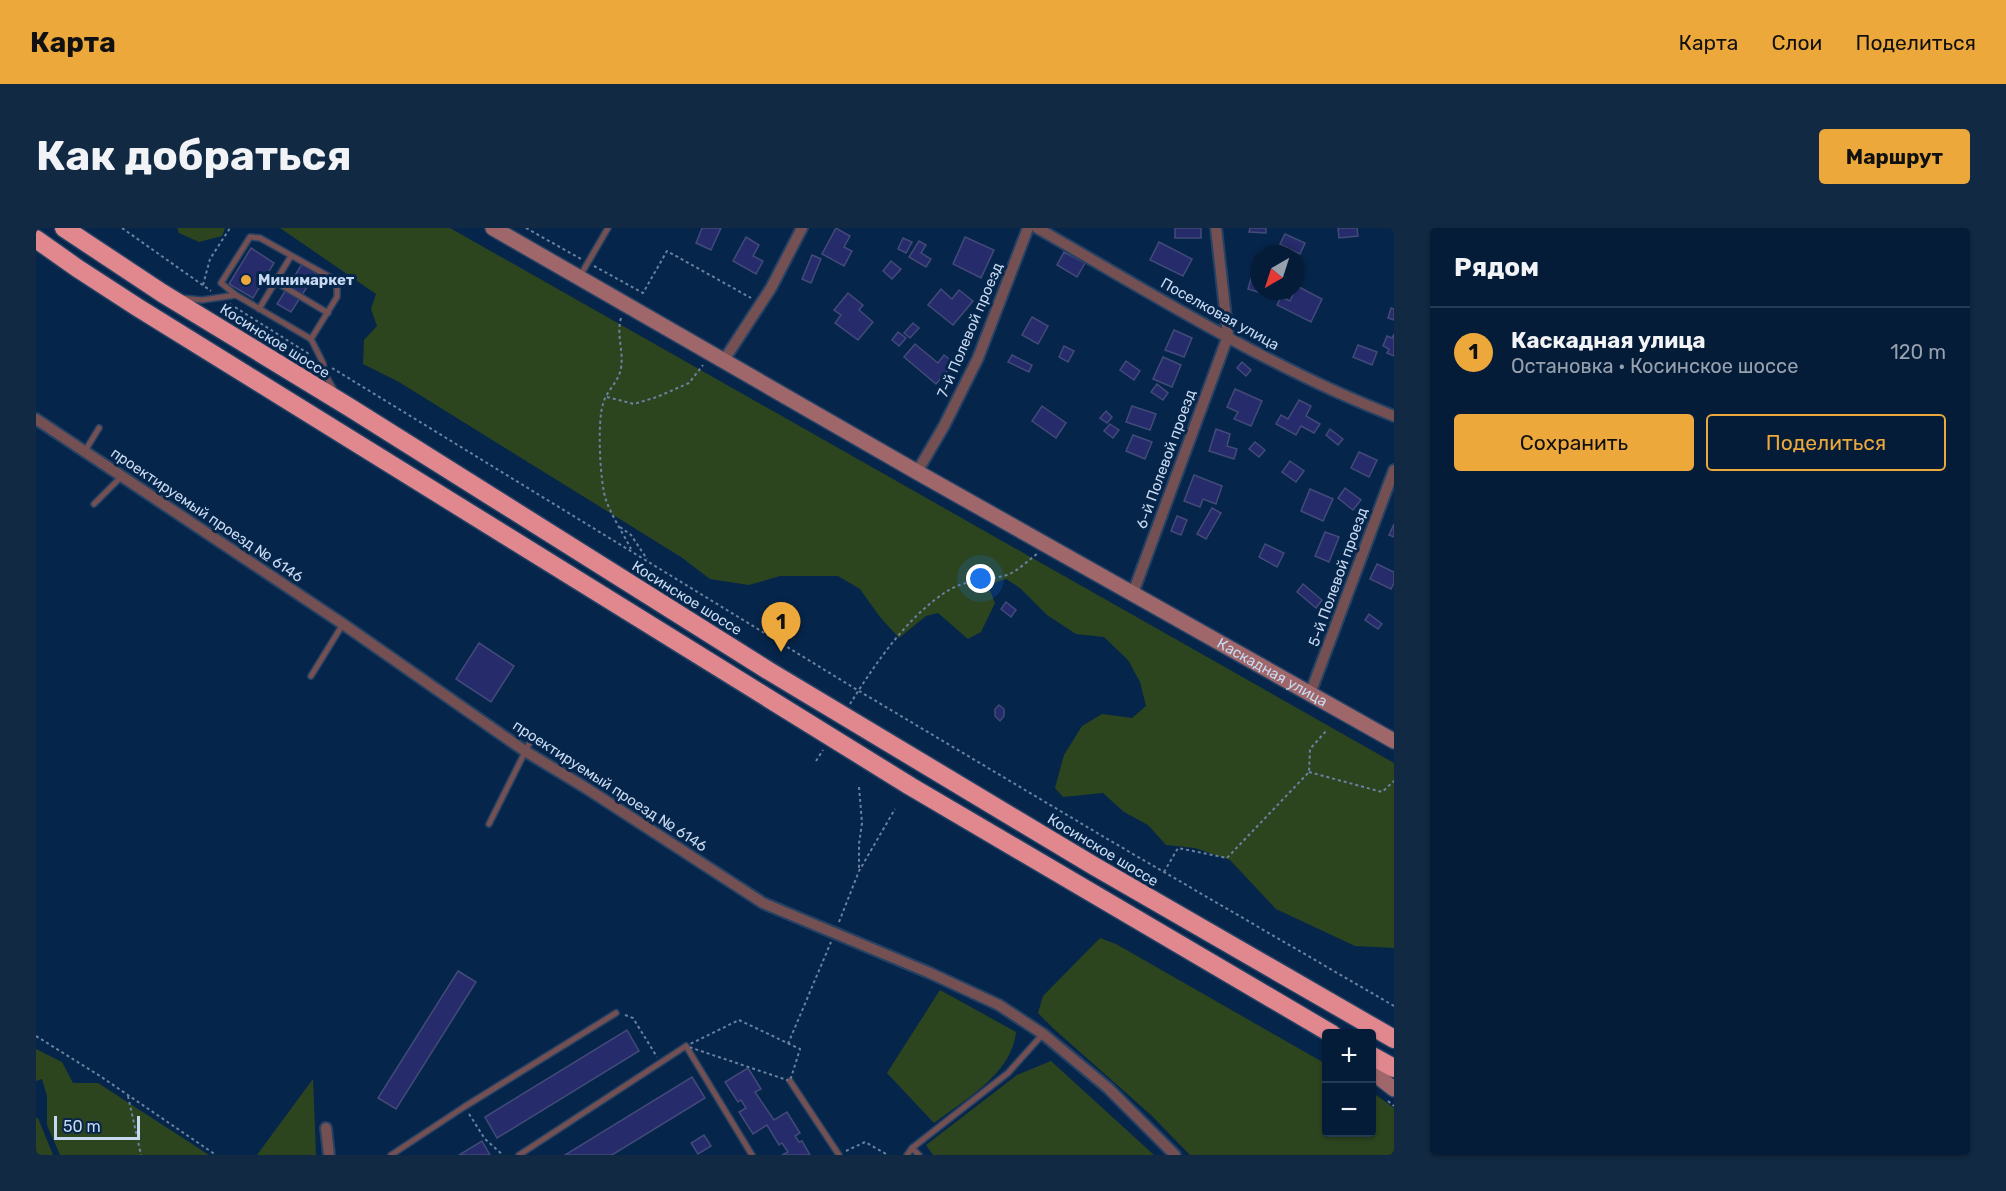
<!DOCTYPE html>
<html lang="ru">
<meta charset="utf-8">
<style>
body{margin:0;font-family:Rubik,sans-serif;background:#122943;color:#f1f3f6}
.controls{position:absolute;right:18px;bottom:18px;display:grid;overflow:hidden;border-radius:6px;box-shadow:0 2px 4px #0004}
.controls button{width:54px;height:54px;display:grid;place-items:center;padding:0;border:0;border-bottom:2px solid #253a53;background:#041c38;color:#f1f3f6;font:30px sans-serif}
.compass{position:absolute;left:1214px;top:18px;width:54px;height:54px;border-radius:50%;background:#041c38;box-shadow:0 2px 4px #0004;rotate:219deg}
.scale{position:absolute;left:18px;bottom:15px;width:86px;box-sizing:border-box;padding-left:6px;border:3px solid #c7d9f1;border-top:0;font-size:16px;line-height:21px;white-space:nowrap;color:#c7d9f1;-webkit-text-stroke:4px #06254a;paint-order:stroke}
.you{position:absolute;left:945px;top:351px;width:21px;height:21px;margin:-15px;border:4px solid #fff;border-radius:50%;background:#1a73e8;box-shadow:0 0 0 9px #1a73e833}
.badge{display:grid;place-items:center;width:39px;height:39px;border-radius:50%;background:#eda83b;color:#111;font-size:20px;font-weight:700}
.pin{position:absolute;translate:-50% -50px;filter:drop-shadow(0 2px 3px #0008)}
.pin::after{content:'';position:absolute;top:32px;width:21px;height:18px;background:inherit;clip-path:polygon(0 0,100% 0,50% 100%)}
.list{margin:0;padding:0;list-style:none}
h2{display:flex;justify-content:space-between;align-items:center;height:78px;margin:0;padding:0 24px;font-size:26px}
h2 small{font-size:20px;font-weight:400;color:#97a1ae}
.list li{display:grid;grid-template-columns:39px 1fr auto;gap:18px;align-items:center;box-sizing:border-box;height:90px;padding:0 24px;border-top:2px solid #253a53}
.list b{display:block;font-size:22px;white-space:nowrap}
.list p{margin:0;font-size:20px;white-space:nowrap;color:#97a1ae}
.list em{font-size:20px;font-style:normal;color:#97a1ae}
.actions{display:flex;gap:12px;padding:18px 24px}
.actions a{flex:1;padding:14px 0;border:2px solid #eda83b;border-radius:6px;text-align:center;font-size:21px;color:#eda83b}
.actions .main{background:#eda83b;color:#111}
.map{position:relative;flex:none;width:1358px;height:927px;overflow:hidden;border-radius:6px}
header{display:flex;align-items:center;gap:36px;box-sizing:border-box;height:84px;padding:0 30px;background:#eda83b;color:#111}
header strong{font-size:28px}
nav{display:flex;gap:33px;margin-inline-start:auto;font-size:21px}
.intro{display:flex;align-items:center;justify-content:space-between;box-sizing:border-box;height:144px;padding:0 36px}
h1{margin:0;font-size:42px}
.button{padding:15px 27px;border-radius:6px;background:#eda83b;color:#111;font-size:21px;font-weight:700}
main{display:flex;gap:36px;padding:0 36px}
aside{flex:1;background:#041c38;border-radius:6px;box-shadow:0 2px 4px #0004}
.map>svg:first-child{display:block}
</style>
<header>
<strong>Карта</strong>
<nav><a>Карта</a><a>Слои</a><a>Поделиться</a></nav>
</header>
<div class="intro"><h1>Как добраться</h1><a class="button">Маршрут</a></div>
<main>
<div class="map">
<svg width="1358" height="927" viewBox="0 0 1358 927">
<rect width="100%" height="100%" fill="#06254a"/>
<g fill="#2d451f">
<path d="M141 0H189L186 8 163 14 143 5Z"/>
<path d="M244 0H414L1358 535V720L1319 718 1240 681 1194 632 1159 620 1130 617 1112 597 1088 584 1067 565 1027 569 1019 560 1028 527 1046 498 1066 486 1096 490 1110 478 1104 454 1092 432 1068 409 1040 406 1011 387 984 360 970 351 952 357 959 375 945 404 932 411 902 385 890 388 863 410 844 389 824 361 802 348H744L713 357 674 351 645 329 363 154 327 136 328 112 341 98 335 81 340 66Z"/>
<path d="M1064 710 1080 716 1290 836V904H1336V864L1358 880V927H1154L1115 887 1018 801 1002 785 1007 768Z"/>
<path d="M904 762 980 804C976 846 928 872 898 895L851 845Z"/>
<path d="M0 821 26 834 37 855H62L173 927H24L11 897V868L6 851 0 853Z"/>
<path d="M1015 833 1118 927H897L890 917 981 847Z"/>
<path d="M277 851 280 927H221Z"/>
<path d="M0 890H2L17 927H0Z"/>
</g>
<g fill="#262c6b" stroke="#424a78" stroke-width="1.5">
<path d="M666 0H685L675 22 660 15Z"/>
<path d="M800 0 814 8 808 19 816 23 808 38 786 26Z"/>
<rect x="1139" y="0" width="26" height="10"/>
<path d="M1214 0H1230V5L1213 4Z"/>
<path d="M1302 0H1321L1322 8 1303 10Z"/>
<path d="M1249 6 1269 15 1264 26 1244 16Z"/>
<path d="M710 9 723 17 717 28 727 33 720 46 697 33Z"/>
<path d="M929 9 958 22 945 50 917 36Z"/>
<path d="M867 10 876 14 870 25 862 21Z"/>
<path d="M883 13 890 17 885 25 895 31 890 39 873 29Z"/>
<path d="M1123 14 1156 31 1147 48 1114 32Z"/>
<path d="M215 20 238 35 217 70 193 56Z"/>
<path d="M1028 24 1049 35 1041 49 1021 37Z"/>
<path d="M776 27 785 31 775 55 766 51Z"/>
<path d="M855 33 865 41 856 51 847 43Z"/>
<path d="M266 36 280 45 255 84 241 76Z"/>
<path d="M1217 44 1223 46V63H1230L1229 66 1212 61Z"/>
<path d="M1261 58 1286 71 1275 94 1241 77 1245 69 1254 73Z"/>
<path d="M905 61 916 71 923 62 937 73 917 97 892 77Z"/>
<path d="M812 65 827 77 823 82 837 94 822 112 799 95 805 87 798 82Z"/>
<path d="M1355 80 1358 81V92L1352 90Z"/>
<path d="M996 89 1012 98 1002 116 986 107Z"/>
<path d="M877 95 883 100 874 110 868 105Z"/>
<path d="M1138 102 1156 110 1148 129 1129 122Z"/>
<path d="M862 104 870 110 863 118 856 112Z"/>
<path d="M1358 106V128L1351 125 1353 121 1347 118 1351 108 1356 110Z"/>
<path d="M879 116 902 135 908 127 918 135 900 156 868 129Z"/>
<path d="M1322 117 1341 124 1336 137 1317 129Z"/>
<path d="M1028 118 1038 123 1032 134 1023 129Z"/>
<path d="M976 127 996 137 993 144 972 134Z"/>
<path d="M1127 129 1145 137 1136 159 1117 151Z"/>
<path d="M1090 133 1104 143 1098 152 1084 142Z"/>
<path d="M1206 134 1215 142 1210 148 1201 140Z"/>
<path d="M1121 156 1132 165 1127 172 1115 164Z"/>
<path d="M1199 161 1226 173 1215 198 1198 191 1202 184 1191 179Z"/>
<path d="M1263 172 1275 178 1270 188 1284 196 1278 205 1265 198 1260 207 1240 196 1245 187 1252 191Z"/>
<path d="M1006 178 1030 195 1020 210 996 193Z"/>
<path d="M1096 178 1120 186 1114 202 1090 194Z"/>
<path d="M1070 183 1076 189 1071 195 1064 190Z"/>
<path d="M1074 196 1083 202 1077 210 1068 203Z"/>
<path d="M1180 201 1194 206 1191 218 1201 221 1198 231 1173 223Z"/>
<path d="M1294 201 1307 211 1302 217 1290 207Z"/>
<path d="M1097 207 1116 214 1109 231 1090 223Z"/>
<path d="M1219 214 1229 222 1223 229 1213 221Z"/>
<path d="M1323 224 1341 232 1333 249 1315 240Z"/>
<path d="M1254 233 1268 243 1260 254 1246 244Z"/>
<path d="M1158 247 1186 258 1180 276 1167 271 1164 279 1148 273Z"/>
<path d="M1309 260 1325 272 1317 282 1302 270Z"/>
<path d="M1274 261 1297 271 1287 293 1265 283Z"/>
<path d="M1176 280 1185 285 1170 311 1161 306Z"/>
<path d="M1141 288 1151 292 1145 307 1135 303Z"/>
<path d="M1358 296V309L1353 307Z"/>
<path d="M1289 304 1303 309 1293 334 1279 328Z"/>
<path d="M1229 316 1248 325 1241 339 1223 329Z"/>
<path d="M1341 336 1358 344V355L1355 361 1334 351Z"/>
<path d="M1267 356 1286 372 1280 380 1261 364Z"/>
<path d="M970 374 980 382 975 389 965 381Z"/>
<path d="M1333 386 1346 396 1342 401 1329 392Z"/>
<path d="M443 415 478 438 455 474 420 451Z"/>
<path d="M963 477 968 481V488L964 493 959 488V481Z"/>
<path d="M422 743 440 754 360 881 342 870Z"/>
<path d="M591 802 603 823 461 910 449 889Z"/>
<path d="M712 840 725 861 719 864 738 892 751 884 764 905 759 908 763 914 766 913 774 927H746L752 924 746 915 743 917 731 897 717 906 703 884 710 880 705 872 702 874 689 854Z"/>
<path d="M656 849 669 870 576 927H529Z"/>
<path d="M668 907 675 918 662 926 655 915Z"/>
<path d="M446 913 454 927H423Z"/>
</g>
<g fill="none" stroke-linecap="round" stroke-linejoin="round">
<defs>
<g id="lane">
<path d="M544 48 572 0"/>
<path d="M240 54 292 85"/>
<path d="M200 67 185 55 214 9 224 10 301 53V69L275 111"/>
<path d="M146 70 166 72 200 67 275 111 287 135 289 146 298 162"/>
<path d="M223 81 255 28"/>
<path d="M49 223 63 200"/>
<path d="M58 276 86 248"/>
<path d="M275 448 307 396"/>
<path d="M453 596 497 508"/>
<path d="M754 853 803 927"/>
<path d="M876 920 883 927"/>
<path d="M355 927 428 879 580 785"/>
<path d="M483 927 650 818 716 927"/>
<path d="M871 927 876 920 972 845 1007 806"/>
</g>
<g id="street">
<path d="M1001 0C1117 66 1233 140 1358 188"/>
<path d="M688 132 735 60 766 0"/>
<path d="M0 191 307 396 489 523 550 560 727 675 894 745 963 777 1007 806 1072 860 1139 927"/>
<path d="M881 244 908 198 942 130 992 0"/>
<path d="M1097 365 1192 108 1180 0"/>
<path d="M1274 466 1358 242"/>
<path d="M290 900 293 927"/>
</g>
<g id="secondary">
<path id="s1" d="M457 0 881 244 1358 513"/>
<path d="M1336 844 1358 861"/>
</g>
<g id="highway">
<path d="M28 0 126 65 313 179 733 443 1058 638 1358 811"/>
<path d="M0 11 41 40 101 79 874 558 1296 806"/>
<path d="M1336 828 1358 840"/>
</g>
</defs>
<use href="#lane" stroke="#254265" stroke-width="8"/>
<use href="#street" stroke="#254265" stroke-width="14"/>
<use href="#secondary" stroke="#254265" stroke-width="18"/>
<use href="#highway" stroke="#254265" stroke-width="21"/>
<g stroke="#6a82a1" stroke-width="2" stroke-dasharray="3 3" stroke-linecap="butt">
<path d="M86 0 175 63"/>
<path d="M490 0 545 31"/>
<path d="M558 38 607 65 631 23 715 70"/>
<path d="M167 57 174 31 194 0"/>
<path d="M194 76 273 126"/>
<path d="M585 90C580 107 588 123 585 140 583 154 570 163 567 176 561 194 564 255 570 272 576 289 587 305 595 321"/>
<path d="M296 140 823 463 1073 612 1358 778"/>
<path d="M571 169 598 176 621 169 653 155 667 137"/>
<path d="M584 299 595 307 611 331"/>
<path d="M814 476C839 436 872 387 913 362 931 351 951 353 971 347 982 343 991 333 1001 326"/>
<path d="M780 533 787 522"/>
<path d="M1273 544 1346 564 1358 553"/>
<path d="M823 559 826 595 823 616V643"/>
<path d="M1128 644 1142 620 1191 630 1273 544 1274 521 1290 503"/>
<path d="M803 694 823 643 859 581"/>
<path d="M589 787 597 790 621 829"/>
<path d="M703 792 764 821 754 853 650 818Z"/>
<path d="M0 808 64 848 180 927"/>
<path d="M752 816 795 714"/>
<path d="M92 868 105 927"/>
<path d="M1352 873 1358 878"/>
<path d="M433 886 449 911 467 927"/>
<path d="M810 923 829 914 852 927"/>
</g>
<use href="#lane" stroke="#745052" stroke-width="5"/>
<use href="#street" stroke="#745052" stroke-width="10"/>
<use href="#secondary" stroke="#a0676b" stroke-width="15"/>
<use href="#highway" stroke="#e1888f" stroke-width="18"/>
</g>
<circle fill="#eda83b" stroke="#06254a" stroke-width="2" cx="210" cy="52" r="6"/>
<g text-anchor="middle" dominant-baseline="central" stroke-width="6" stroke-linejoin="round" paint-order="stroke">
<g font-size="15" font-weight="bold" fill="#c7d9f1" stroke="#06254a" text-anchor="start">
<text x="222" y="52">Минимаркет</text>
</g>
<g font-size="15" fill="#c7d9f1" stroke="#06254a">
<text transform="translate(1184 86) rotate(29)">Поселковая улица</text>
<text transform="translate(934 102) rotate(-67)">7-й Полевой проезд</text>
<text transform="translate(239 113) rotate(32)">Косинское шоссе</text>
<text transform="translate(1130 231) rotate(-70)">6-й Полевой проезд</text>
<text transform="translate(171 287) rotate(34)">проектируемый проезд № 6146</text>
<text transform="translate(1302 349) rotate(-70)">5-й Полевой проезд</text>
<text transform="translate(651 370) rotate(32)">Косинское шоссе</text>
<text stroke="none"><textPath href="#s1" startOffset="897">Каскадная улица</textPath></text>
<text transform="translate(574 558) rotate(33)">проектируемый проезд № 6146</text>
<text transform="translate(1067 622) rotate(31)">Косинское шоссе</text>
</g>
</g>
</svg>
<div class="controls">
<button>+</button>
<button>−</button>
</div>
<svg class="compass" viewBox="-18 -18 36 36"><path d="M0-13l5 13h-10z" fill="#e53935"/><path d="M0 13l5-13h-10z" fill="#97a1ae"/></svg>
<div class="scale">50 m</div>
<div class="you"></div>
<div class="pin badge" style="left:745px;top:424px">1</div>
</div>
<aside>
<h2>Рядом<small></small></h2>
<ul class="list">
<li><span class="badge">1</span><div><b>Каскадная улица</b><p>Остановка · Косинское шоссе</p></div><em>120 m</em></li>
</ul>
<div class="actions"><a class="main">Сохранить</a><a>Поделиться</a></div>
</aside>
</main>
